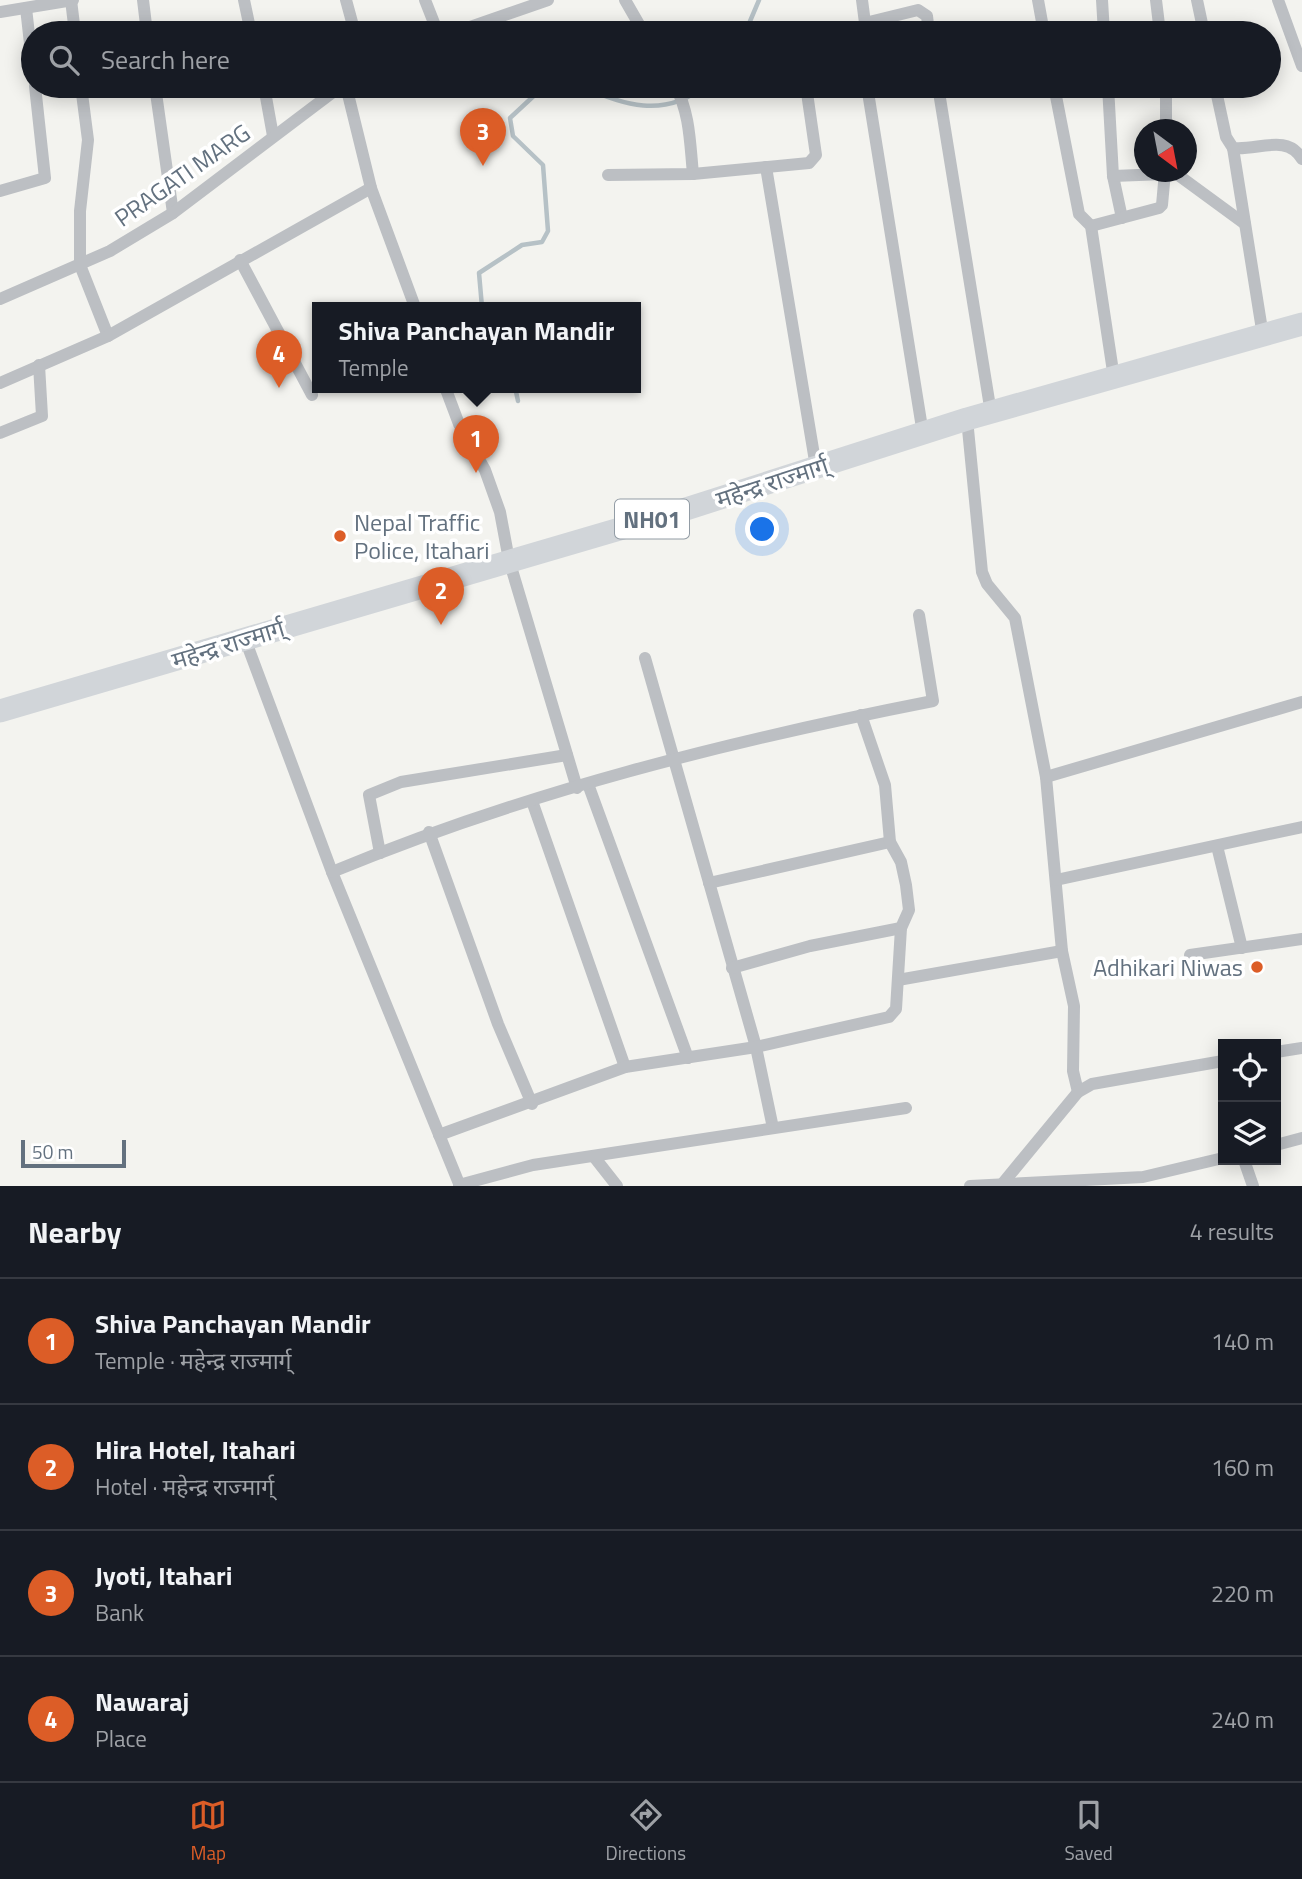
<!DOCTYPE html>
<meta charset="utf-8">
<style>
body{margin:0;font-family:"Titillium Web","Noto Sans Devanagari",sans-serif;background:#242831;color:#f1f3f6}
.controls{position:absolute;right:21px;bottom:21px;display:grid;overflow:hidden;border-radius:0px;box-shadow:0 4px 18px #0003}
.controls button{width:63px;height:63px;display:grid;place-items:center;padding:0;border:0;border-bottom:2px solid #363941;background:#171b24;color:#f1f3f6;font:35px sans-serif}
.compass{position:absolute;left:1134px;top:119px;width:63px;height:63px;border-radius:50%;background:#171b24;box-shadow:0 4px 18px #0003;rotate:148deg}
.scale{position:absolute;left:21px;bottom:18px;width:105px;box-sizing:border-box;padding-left:7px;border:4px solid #63717f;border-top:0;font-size:19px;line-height:24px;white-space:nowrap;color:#63717f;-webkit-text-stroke:5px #fff;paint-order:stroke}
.you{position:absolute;left:763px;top:530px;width:24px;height:24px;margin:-18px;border:5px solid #fff;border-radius:50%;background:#1a73e8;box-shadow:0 0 0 10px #1a73e833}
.badge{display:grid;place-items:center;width:46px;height:46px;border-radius:50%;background:#dc5d27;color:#fff;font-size:23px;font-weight:700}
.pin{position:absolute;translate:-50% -58px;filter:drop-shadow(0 2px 4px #0008)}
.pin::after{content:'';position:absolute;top:37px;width:24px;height:21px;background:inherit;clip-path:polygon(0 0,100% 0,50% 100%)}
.popup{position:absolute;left:312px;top:302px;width:329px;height:91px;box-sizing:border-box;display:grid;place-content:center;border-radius:0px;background:#171b24;filter:drop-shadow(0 2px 5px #0005);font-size:23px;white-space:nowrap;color:#9ea1a6}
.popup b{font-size:26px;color:#f1f3f6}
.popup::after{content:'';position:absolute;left:50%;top:100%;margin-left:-14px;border:14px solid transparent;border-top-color:#171b24}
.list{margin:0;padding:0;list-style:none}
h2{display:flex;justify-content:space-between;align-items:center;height:91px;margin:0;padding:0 28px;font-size:30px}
h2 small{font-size:23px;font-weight:400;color:#9ea1a6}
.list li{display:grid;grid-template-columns:46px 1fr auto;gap:21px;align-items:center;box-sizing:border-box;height:126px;padding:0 28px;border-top:2px solid #363941}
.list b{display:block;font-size:26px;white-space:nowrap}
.list p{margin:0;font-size:23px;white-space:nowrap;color:#9ea1a6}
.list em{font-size:23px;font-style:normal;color:#9ea1a6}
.icon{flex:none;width:38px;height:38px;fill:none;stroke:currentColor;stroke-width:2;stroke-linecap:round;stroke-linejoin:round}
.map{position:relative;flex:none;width:1302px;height:1186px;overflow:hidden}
.search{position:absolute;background:#171b24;box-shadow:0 4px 18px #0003;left:21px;right:21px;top:21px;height:77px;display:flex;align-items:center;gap:18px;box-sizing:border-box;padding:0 24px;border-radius:38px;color:#9ea1a6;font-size:26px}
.sheet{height:595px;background:#171b24}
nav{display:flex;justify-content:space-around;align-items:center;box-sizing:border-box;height:98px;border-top:2px solid #363941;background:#171b24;font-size:19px;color:#9ea1a6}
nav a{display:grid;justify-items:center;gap:4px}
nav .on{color:#dc5d27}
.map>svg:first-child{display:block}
</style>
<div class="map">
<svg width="1302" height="1186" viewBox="0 0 1302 1186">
<rect width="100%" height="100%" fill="#f3f3ef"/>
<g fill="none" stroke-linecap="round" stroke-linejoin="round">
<g stroke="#b6c1c6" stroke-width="4.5">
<path d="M745 33 759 0"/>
<path d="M581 86C622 105 665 119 704 86"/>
<path d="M482 307 479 273 522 245 542 242 548 231 543 165 513 136 510 118 538 92 564 86"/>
<path d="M515 387 518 401"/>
</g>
<g stroke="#bcbfc3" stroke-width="12">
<path d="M71 0 75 33"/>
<path d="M143 0 147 33"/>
<path d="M244 0 251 33"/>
<path d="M346 0 355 33"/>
<path d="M425 0 438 33"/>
<path d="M625 0 644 33"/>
<path d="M862 0 865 23"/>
<path d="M1038 0 1044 33"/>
<path d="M1102 0 1104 33"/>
<path d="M1156 0 1160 33"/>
<path d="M1197 0 1204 33"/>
<path d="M1278 0 1302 66"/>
<path d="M26 8 33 70"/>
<path d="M0 12 73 0"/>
<path d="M453 33 548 0"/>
<path d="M859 33 865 23 918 10 927 16 929 33"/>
<path d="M81 86 88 140 80 211V265L108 336"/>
<path d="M155 86 173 213"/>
<path d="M264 86 273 136"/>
<path d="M346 86 371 188 415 307"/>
<path d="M675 86C690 112 690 144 693 174"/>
<path d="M867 86 923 434"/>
<path d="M938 86 991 413"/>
<path d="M1054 86 1079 214 1091 226 1114 378"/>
<path d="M1108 86 1113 176 1122 218"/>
<path d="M1166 86V130"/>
<path d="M1215 86 1226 137 1233 148C1257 151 1287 133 1302 159"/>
<path d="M1233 148 1263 336"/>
<path d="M766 167 816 467"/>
<path d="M1174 172 1245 224"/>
<path d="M608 175 693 174 809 163 816 155 806 86"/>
<path d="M1113 176 1165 174"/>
<path d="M0 191 45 178 35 86"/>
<path d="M1091 226 1159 208 1162 205 1165 172"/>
<path d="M240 260 312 395"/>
<path d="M0 299 110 251 173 213 341 86"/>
<path d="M0 383 108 336 371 188"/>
<path d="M445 387 459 424 485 470 500 512 509 560 577 788"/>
<path d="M967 419 982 572 987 584 1015 618 1046 777 1062 951 1074 1006 1073 1071 1078 1092"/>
<path d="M0 433 42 416 39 365"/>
<path d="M245 639 332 872 460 1186"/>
<path d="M645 658 756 1047 773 1128"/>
<path d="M1046 777 1302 702"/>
<path d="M588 784 688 1058"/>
<path d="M532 801 625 1067"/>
<path d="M429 832 498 1024 532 1104"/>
<path d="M1217 846 1242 948"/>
<path d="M380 853 369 795 401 782 567 755"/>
<path d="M332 872C525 792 729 741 933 701L919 615"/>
<path d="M1056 880 1302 827"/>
<path d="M709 883 890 842"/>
<path d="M1190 955 1302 939"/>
<path d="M732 968 810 946 901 928"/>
<path d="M898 980 1062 951"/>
<path d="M1276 1052 1302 1048"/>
<path d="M439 1135 625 1067 756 1047 889 1017 896 1009 901 928 909 910 906 885 901 862 890 842 885 785 861 715"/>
<path d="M1276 1145 1302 1138"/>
<path d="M595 1158 617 1186"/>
<path d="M1244 1160 1253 1186"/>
<path d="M1003 1183 1078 1092 1092 1084 1223 1061"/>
<path d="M459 1185 533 1165 906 1108"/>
<path d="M970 1186 1143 1177 1223 1158"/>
</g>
<path stroke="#d1d5d9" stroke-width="23" d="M0 711 664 516 967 419 1302 324"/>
</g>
<g fill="#dc5d27" stroke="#fff" stroke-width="2.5">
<circle cx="340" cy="536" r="7"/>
<circle cx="1257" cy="967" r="7"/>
</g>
<g text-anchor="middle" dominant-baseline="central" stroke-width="7" stroke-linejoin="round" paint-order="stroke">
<rect fill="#fff" stroke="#929ca5" stroke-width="2" x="615" y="499.5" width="74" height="39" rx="5"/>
<g font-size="23" font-weight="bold" fill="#63717f">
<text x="652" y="519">NH01</text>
</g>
<g font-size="24" fill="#63717f" stroke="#fff">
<text transform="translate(182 175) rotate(-35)">PRAGATI MARG</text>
<text transform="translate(772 482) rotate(-18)">महेन्द्र राज्मार्ग्</text>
<text transform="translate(228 644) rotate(-17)">महेन्द्र राज्मार्ग्</text>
</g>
<g font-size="24" fill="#63717f" stroke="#fff" text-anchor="start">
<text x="354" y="522">Nepal Traffic<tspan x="354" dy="28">Police, Itahari</tspan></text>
<text x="1243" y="967" text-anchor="end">Adhikari Niwas</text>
</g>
</g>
</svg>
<div class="controls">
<button><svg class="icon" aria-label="locate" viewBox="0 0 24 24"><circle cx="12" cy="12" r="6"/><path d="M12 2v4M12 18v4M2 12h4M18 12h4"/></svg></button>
<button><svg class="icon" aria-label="layers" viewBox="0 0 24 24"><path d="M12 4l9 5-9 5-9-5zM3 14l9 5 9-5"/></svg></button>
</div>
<svg class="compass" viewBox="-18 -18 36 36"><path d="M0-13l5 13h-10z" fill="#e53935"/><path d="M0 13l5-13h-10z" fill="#9ea1a6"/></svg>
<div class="scale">50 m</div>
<div class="you"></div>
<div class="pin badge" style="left:476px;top:473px">1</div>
<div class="popup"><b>Shiva Panchayan Mandir</b>Temple</div>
<div class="pin badge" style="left:441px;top:625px">2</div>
<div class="pin badge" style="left:483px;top:166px">3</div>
<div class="pin badge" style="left:279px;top:388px">4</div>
<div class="search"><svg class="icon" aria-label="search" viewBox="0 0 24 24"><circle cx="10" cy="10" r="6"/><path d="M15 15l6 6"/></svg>Search here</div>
</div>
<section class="sheet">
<h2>Nearby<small>4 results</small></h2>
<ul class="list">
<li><span class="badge">1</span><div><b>Shiva Panchayan Mandir</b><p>Temple · महेन्द्र राज्मार्ग्</p></div><em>140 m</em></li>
<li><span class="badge">2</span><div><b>Hira Hotel, Itahari</b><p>Hotel · महेन्द्र राज्मार्ग्</p></div><em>160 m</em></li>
<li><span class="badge">3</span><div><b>Jyoti, Itahari</b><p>Bank</p></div><em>220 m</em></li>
<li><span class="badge">4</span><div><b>Nawaraj</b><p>Place</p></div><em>240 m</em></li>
</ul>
</section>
<nav>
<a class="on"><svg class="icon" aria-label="map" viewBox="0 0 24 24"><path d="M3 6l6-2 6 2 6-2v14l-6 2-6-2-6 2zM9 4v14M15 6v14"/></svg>Map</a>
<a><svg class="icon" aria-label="directions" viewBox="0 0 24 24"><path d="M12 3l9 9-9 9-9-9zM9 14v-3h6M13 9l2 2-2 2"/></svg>Directions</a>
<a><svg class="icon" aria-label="saved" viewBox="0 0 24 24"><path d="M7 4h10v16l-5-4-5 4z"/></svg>Saved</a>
</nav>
